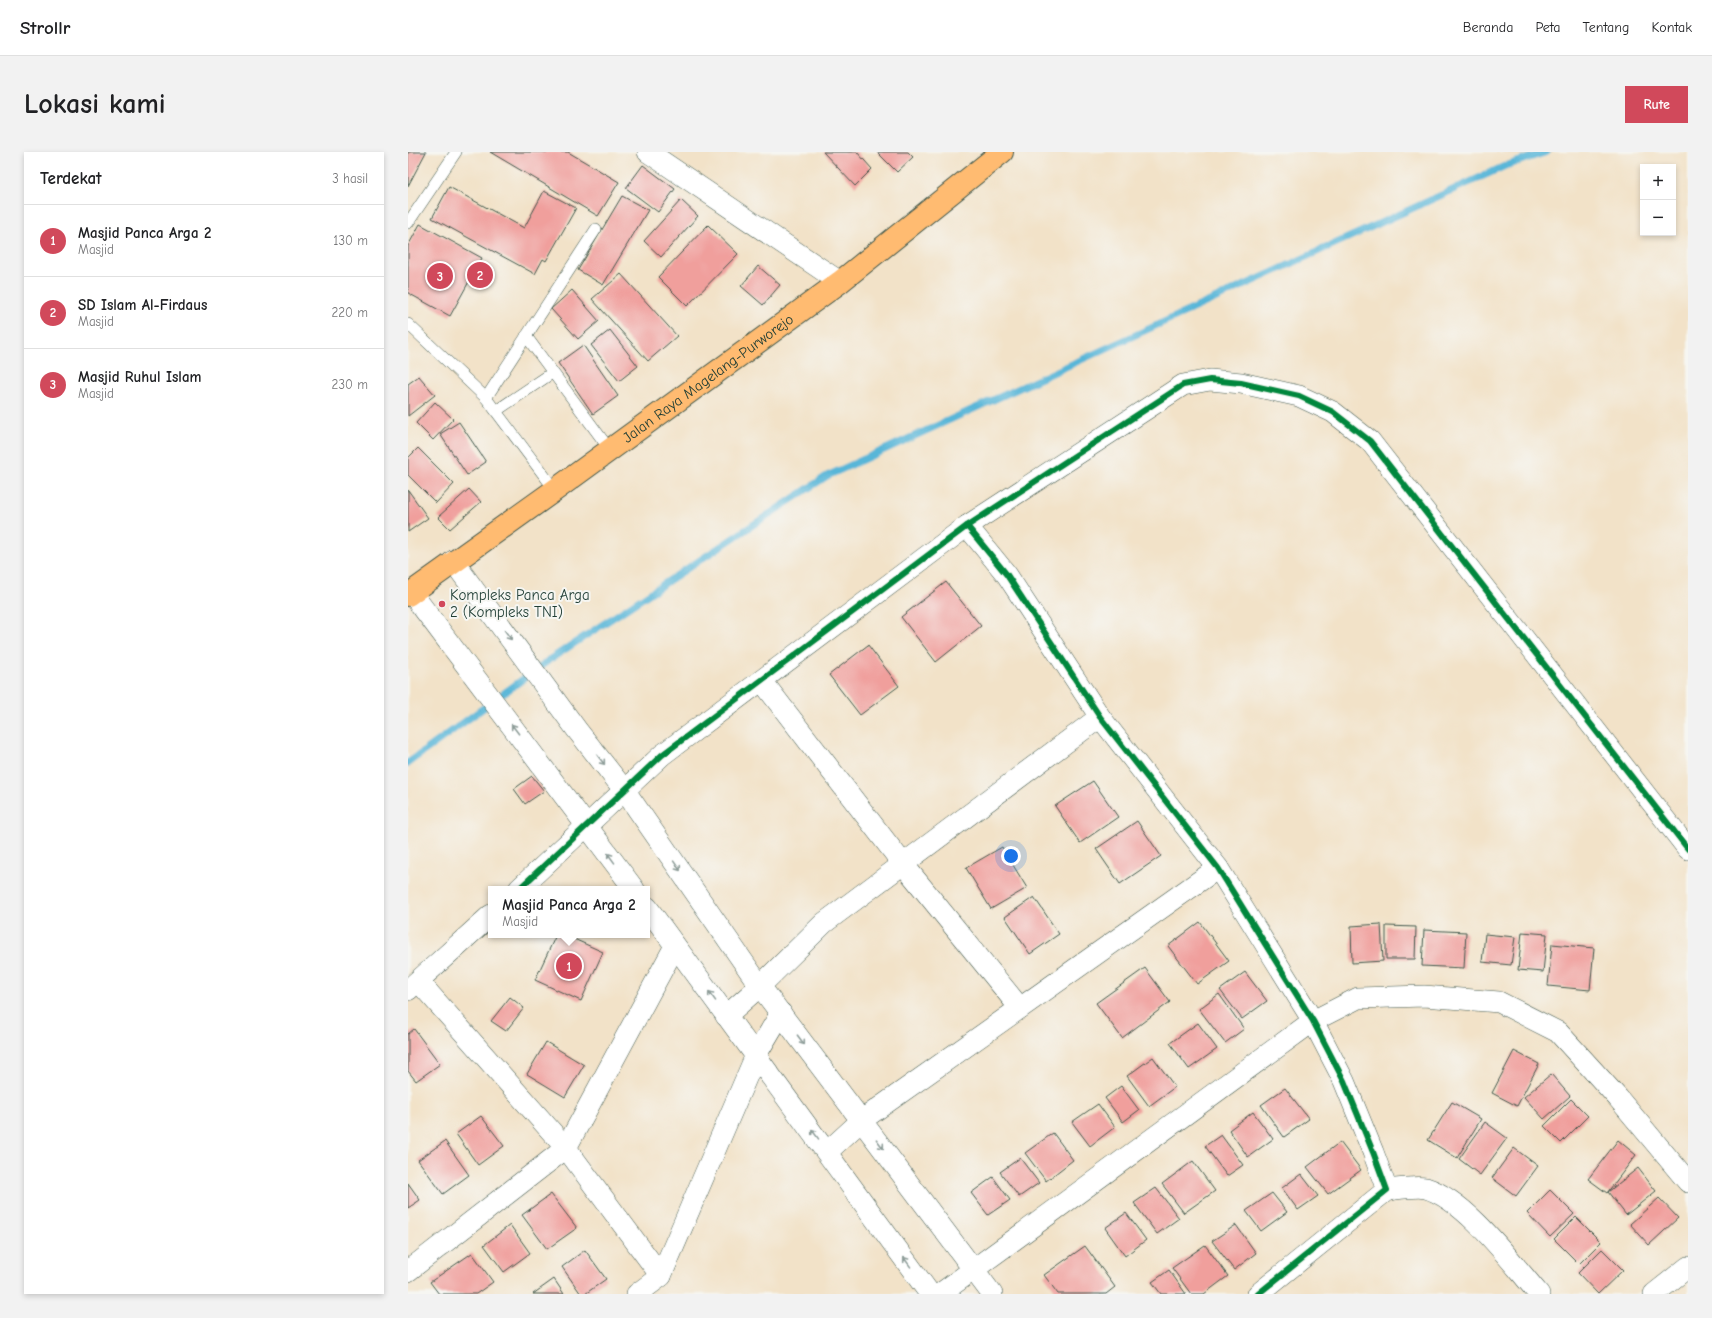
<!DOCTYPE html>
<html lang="id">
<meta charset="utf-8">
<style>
body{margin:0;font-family:"Comic Neue",sans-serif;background:#f2f2f2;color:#202124}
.controls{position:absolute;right:12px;top:12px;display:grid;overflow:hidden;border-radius:0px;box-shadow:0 2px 6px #0003}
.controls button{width:36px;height:36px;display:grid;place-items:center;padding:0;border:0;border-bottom:1px solid #e0e0e0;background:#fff;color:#202124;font:20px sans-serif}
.you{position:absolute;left:603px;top:704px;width:14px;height:14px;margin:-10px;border:3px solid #fff;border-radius:50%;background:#1a73e8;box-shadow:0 0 0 6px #1a73e833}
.badge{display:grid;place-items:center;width:26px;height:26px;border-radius:50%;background:#d1495b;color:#fff;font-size:13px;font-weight:700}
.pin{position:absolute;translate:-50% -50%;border:2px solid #fff;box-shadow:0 1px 4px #0006}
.popup{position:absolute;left:80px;top:734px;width:162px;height:52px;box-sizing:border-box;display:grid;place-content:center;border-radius:0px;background:#fff;filter:drop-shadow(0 1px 3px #0005);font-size:13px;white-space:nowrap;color:#757577}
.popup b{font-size:15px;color:#202124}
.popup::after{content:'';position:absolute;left:50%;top:100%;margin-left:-8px;border:8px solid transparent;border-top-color:#fff}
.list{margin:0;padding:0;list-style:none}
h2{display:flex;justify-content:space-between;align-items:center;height:52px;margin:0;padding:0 16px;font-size:17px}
h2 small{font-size:13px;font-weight:400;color:#757577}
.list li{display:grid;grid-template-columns:26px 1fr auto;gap:12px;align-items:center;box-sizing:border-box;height:72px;padding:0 16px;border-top:1px solid #e0e0e0}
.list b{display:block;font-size:15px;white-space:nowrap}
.list p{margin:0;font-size:13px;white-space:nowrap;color:#757577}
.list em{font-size:13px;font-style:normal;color:#757577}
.map{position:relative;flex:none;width:1280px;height:1142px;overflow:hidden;border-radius:0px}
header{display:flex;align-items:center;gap:24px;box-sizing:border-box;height:56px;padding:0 20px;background:#fff;border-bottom:1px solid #e0e0e0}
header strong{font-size:19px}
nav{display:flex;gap:22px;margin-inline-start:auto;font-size:14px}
.intro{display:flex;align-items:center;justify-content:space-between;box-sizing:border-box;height:96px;padding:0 24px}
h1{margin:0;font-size:28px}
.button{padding:10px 18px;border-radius:0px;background:#d1495b;color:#fff;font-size:14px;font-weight:700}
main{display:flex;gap:24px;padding:0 24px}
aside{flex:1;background:#fff;border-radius:0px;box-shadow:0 2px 6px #0003}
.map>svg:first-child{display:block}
</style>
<header>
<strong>Strollr</strong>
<nav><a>Beranda</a><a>Peta</a><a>Tentang</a><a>Kontak</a></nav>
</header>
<div class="intro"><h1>Lokasi kami</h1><a class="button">Rute</a></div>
<main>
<aside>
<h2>Terdekat<small>3 hasil</small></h2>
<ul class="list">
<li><span class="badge">1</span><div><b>Masjid Panca Arga 2</b><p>Masjid</p></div><em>130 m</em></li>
<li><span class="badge">2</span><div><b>SD Islam Al-Firdaus</b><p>Masjid</p></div><em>220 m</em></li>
<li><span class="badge">3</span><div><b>Masjid Ruhul Islam</b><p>Masjid</p></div><em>230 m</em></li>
</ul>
</aside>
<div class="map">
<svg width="1280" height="1142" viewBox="0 0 1280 1142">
<rect width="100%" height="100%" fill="#f6f6f2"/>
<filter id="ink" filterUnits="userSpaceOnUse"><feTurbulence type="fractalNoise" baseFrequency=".025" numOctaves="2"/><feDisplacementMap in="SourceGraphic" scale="8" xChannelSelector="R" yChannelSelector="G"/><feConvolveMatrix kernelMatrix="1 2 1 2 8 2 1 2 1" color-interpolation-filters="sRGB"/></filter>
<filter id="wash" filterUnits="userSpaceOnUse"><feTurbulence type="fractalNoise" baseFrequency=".012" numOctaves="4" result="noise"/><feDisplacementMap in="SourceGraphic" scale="16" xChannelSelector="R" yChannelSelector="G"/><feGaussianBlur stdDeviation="0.9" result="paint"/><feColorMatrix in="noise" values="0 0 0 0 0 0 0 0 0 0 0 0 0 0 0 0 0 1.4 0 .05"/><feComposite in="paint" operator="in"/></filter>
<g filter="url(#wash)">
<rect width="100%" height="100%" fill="#f2e2c8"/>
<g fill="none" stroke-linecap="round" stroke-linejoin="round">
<path stroke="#59b6d8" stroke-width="7" d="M0 611 144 506 419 324 1097 14 1139 0"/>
</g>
<g id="blocks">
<g fill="#f09f9c">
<path d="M0 0H18L0 34Z"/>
<path d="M82 0H160L211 30 190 64Z"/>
<path d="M415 0H449L464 17 447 34Z"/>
<path d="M469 0H500L505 5 489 20Z"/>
<path d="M235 13 267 37 250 60 218 36Z"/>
<path d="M41 35 116 76 136 39 168 56 138 109 135 107 127 122 24 66Z"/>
<path d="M214 44 240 58 195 133 170 118Z"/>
<path d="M273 48 290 64 253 105 236 89Z"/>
<path d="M12 72 74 106 42 164 0 141V94Z"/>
<path d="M300 73 330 102 279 154 250 125Z"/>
<path d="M350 114 372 133 355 153 333 134Z"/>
<path d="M213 122 269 184 240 209 184 147Z"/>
<path d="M164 138 191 169 170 187 143 157Z"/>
<path d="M202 178 230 214 211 229 183 193Z"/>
<path d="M175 193 210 244 185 262 150 211Z"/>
<path d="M11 224 27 243 0 264V232Z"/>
<path d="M27 250 45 267 25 288 8 271Z"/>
<path d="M51 270 78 310 59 323 32 282Z"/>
<path d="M10 296 46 332 28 351 0 323V306Z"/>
<path d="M61 337 73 350 42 377 30 365Z"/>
<path d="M0 338 20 366 0 380Z"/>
<path d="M538 430 573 474 528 510 493 465Z"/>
<path d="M460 493 491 534 452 563 421 523Z"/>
<path d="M124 624 136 639 117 652 106 637Z"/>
<path d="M685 629 710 665 672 691 647 654Z"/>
<path d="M729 669 753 704 712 732 688 697Z"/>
<path d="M594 695 619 736 583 757 558 716Z"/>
<path d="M626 745 651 782 622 802 597 765Z"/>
<path d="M792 770 821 809 789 832 760 794Z"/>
<path d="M973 772 975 809 944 811 943 774Z"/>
<path d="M978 774 1008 775 1007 807H978Z"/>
<path d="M1016 778 1058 780 1056 816 1014 814Z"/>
<path d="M1114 780 1139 782 1135 820 1110 818Z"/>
<path d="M1077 782 1107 785 1103 813 1074 810Z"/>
<path d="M148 783H157L195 800 173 849 127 828Z"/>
<path d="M1144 792 1186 796 1182 838 1140 834Z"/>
<path d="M737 816 762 850 714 886 688 851Z"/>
<path d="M837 820 859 849 834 867 812 838Z"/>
<path d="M811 842 836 877 817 891 791 857Z"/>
<path d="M102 845 116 856 98 879 83 869Z"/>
<path d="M790 871 809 897 781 917 762 891Z"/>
<path d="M6 877 32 912 8 929 0 919V882Z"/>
<path d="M138 890 176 913 157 945 119 922Z"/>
<path d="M1106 899 1131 912 1109 954 1084 941Z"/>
<path d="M745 905 767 935 741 954 719 924Z"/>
<path d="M1143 922 1162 944 1136 967 1116 945Z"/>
<path d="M713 934 731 958 715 970 697 946Z"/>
<path d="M877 936 901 967 876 985 853 953Z"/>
<path d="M1163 947 1180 964 1153 991 1136 974Z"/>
<path d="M1044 950 1073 967 1049 1006 1020 988Z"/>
<path d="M690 952 707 975 682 994 664 970Z"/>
<path d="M845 960 865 987 840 1005 821 978Z"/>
<path d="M73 964 96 994 70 1013 48 982Z"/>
<path d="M1077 970 1099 986 1072 1023 1051 1007Z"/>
<path d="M645 981 665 1008 638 1029 617 1001Z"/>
<path d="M813 983 835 1013 819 1024 797 994Z"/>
<path d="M1210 988 1228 1003 1199 1041 1180 1027Z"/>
<path d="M37 989 61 1023 35 1042 10 1008Z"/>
<path d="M932 990 953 1018 920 1042 899 1015Z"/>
<path d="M1106 996 1130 1014 1108 1044 1084 1026Z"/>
<path d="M612 1006 631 1031 611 1045 592 1020Z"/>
<path d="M785 1009 807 1039 776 1061 754 1032Z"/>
<path d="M1230 1016 1248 1039 1218 1063 1200 1040Z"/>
<path d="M893 1022 910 1044 890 1058 874 1036Z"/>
<path d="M585 1025 602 1048 580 1063 563 1041Z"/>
<path d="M0 1031 12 1048 0 1056Z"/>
<path d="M748 1036 771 1066 749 1082 726 1051Z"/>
<path d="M1142 1038 1166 1062 1142 1085 1119 1061Z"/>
<path d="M864 1041 879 1060 853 1079 838 1059Z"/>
<path d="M143 1042 169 1076 139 1097 114 1063Z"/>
<path d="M1251 1046 1270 1066 1241 1093 1222 1072Z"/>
<path d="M718 1061 738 1088 717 1104 697 1076Z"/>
<path d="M1168 1065 1193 1090 1171 1112 1146 1087Z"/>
<path d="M102 1073 122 1101 96 1120 76 1093Z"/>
<path d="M828 1073 848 1101 826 1118 804 1089Z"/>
<path d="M797 1093 820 1124 796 1142H783L764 1116Z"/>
<path d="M677 1094 707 1135 698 1142H650L636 1123Z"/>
<path d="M1194 1097 1215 1118 1190 1142 1170 1121Z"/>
<path d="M177 1098 198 1127 177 1142H173L154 1115Z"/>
<path d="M64 1101 85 1130 68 1142H31L22 1130Z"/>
<path d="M761 1118 778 1142H753L744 1130Z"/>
<path d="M146 1127 156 1142H125Z"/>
</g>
</g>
</g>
<g filter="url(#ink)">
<use href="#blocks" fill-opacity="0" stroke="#3f564a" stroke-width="1"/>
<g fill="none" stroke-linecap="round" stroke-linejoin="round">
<defs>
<g id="service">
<path d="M0 71 48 0"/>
<path d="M0 172 78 246 147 338"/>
<path d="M118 184 202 298"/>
<path d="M78 246 188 77"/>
<path d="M88 259 144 221"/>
</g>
<g id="minor">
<path d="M240 0 432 130"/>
<path d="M559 374 599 423 692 565 810 716 905 869 936 929 965 1000 979 1038 850 1142"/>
<path d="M45 409 169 578 217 639 352 834 584 1142"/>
<path d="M3 440 226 737"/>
<path d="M354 529 495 712 612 856"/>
<path d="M111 737 254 603 559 374 775 233 802 228 833 231 891 244 925 260 962 289 1280 697"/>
<path d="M239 755 522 1142"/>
<path d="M11 830 158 996 253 1124"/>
<path d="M0 838 83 763"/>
<path d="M318 864 352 834 416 771 692 565"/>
<path d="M419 1000 454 968 810 716"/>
<path d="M979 1038C989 1037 1009 1034 1018 1036 1059 1049 1103 1110 1131 1142"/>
<path d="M0 1119 158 996 267 794"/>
<path d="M229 1142 253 1124 348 903 373 861"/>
<path d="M532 1142 905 869 950 846 1016 844 1091 850 1150 880 1210 946 1280 1030"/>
<path d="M1246 1142 1280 1115"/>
</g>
<g id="primary">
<path id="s1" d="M0 443 147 338 432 130 594 0"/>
</g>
</defs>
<use href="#service" stroke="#3f564a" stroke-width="12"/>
<use href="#minor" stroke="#3f564a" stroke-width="22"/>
<use href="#primary" stroke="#3f564a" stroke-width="24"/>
<use href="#service" stroke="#fff" stroke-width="11"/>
<use href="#minor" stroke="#fff" stroke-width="21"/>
<use href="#primary" stroke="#ffbb71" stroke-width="22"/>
<defs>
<g id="cycleway">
<path d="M559 374 599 423 692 565 810 716 905 869 936 929 965 1000 979 1038 850 1142"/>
<path d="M111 737 254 603 559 374 775 233 802 228 833 231 891 244 925 260 962 289 1280 697"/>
</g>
</defs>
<use href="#cycleway" stroke="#f6f6f2" stroke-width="8"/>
<use href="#cycleway" stroke="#00873e" stroke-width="6"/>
</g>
<defs><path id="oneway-shaft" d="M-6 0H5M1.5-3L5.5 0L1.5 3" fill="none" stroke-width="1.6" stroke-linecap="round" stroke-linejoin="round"/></defs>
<g stroke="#8f9e9a">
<use href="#oneway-shaft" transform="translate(100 483) rotate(54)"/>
<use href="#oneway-shaft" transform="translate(107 577) rotate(-127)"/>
<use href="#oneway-shaft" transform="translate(193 608) rotate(52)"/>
<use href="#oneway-shaft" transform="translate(203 706) rotate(-126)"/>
<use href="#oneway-shaft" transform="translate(269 714) rotate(55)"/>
<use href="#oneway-shaft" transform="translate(304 844) rotate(-126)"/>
<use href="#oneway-shaft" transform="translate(393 888) rotate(53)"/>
<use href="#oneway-shaft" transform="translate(407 982) rotate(-126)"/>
<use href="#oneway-shaft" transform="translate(472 992) rotate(53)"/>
<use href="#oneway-shaft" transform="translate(499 1110) rotate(-126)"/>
</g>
</g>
<circle fill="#d1495b" stroke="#f6f6f2" stroke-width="1.5" cx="34" cy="452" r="4"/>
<g text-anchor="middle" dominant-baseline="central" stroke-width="4" stroke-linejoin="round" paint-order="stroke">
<g font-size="15" fill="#1f3d34" stroke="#f6f6f2">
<text stroke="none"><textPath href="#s1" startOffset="370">Jalan Raya Magelang-Purworejo</textPath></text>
</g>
<g font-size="15" fill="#1f3d34" stroke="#f6f6f2" text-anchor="start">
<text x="42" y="443">Kompleks Panca Arga<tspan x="42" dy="17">2 (Kompleks TNI)</tspan></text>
</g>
</g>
</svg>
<div class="controls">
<button>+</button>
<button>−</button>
</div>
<div class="you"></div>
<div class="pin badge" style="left:161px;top:814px">1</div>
<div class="popup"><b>Masjid Panca Arga 2</b>Masjid</div>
<div class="pin badge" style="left:72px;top:123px">2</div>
<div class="pin badge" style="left:32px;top:124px">3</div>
</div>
</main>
